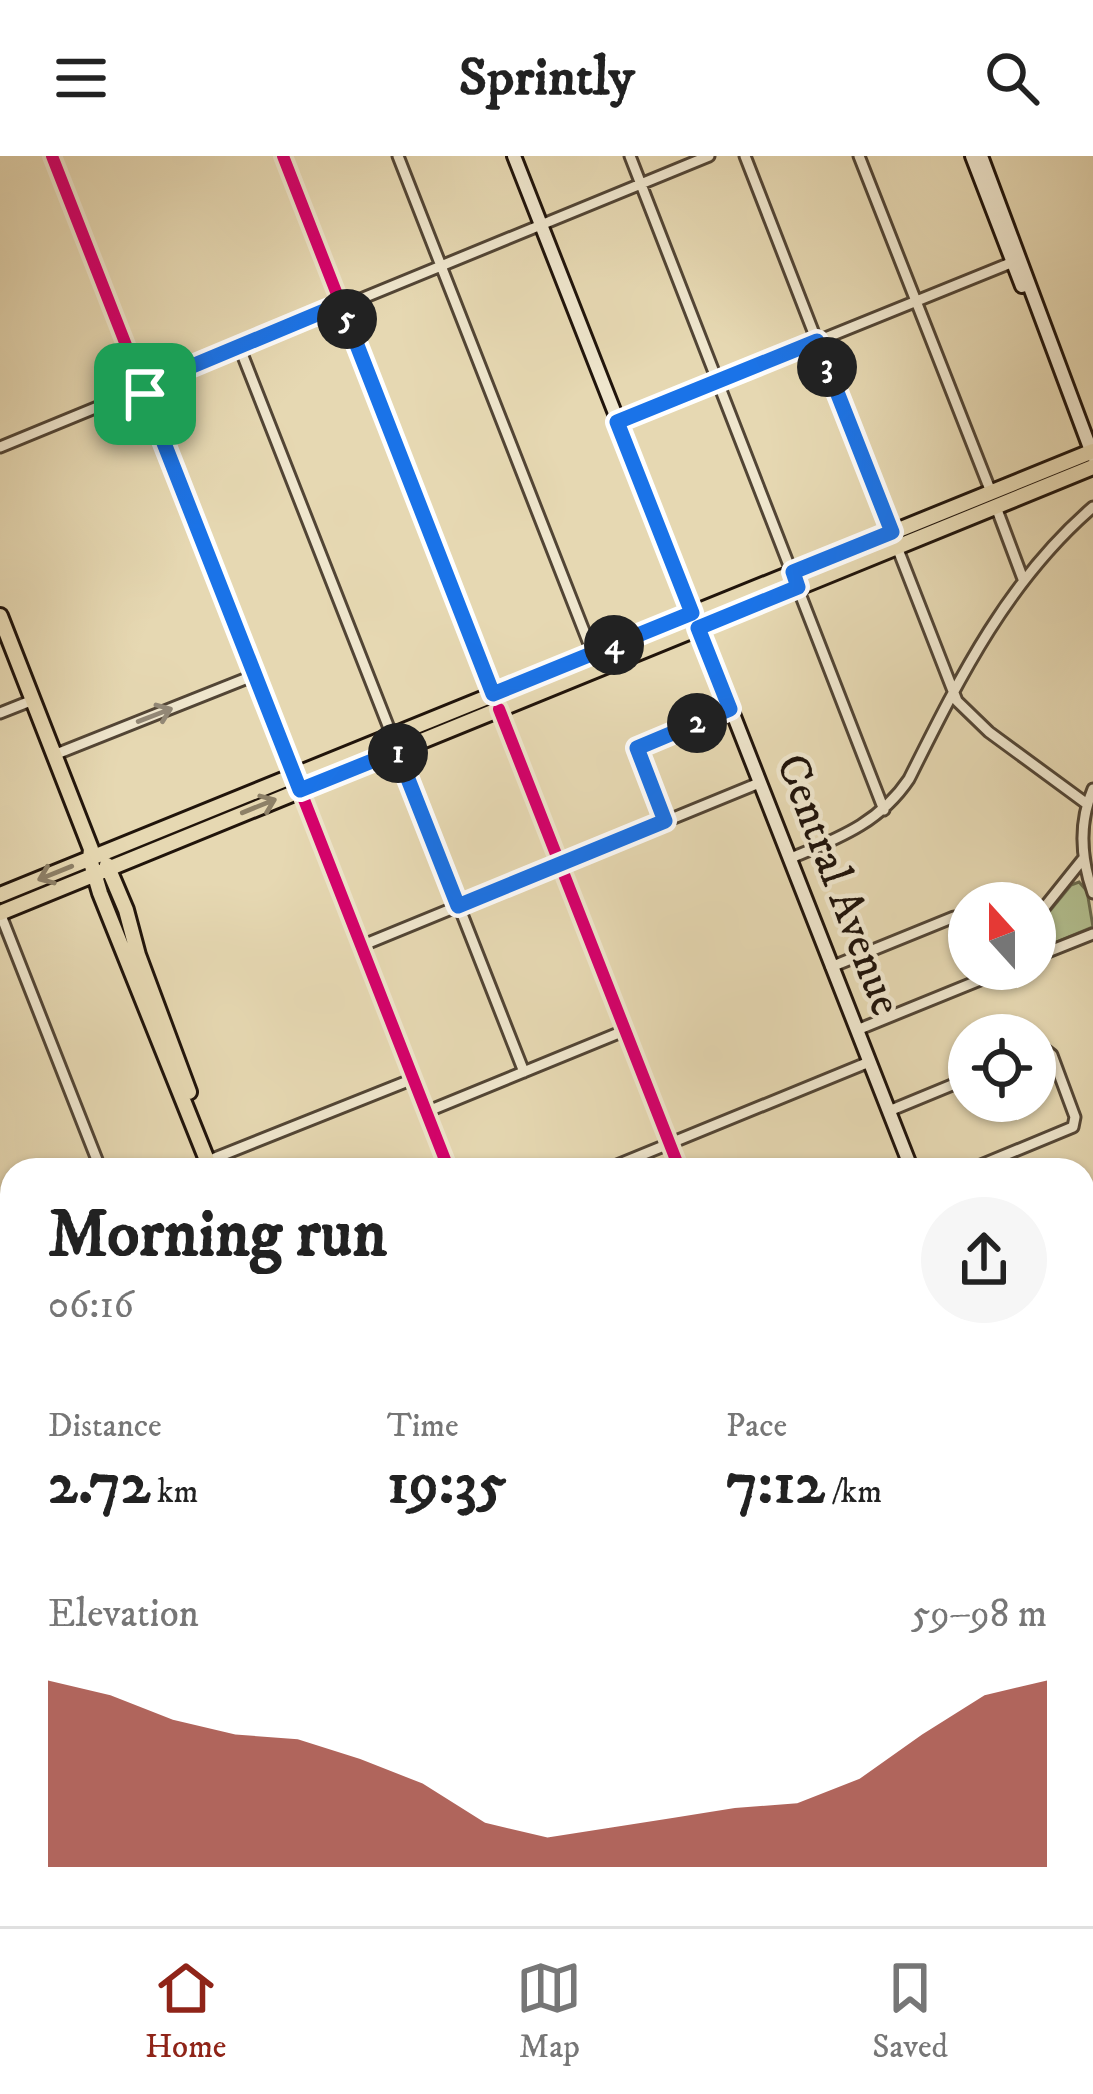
<!DOCTYPE html>
<meta charset="utf-8">
<style>
:root{--surface:#fff;--page:#f6f6f6;--text:#222;--muted:#767676;--line:#e0e0e0;--accent:#8f2418}
body{margin:0;font-family:"IM FELL DW Pica",serif;background:var(--page);color:var(--text);height:100vh;display:flex;flex-direction:column;font-size:45px;white-space:nowrap}
*{box-sizing:border-box;margin:0}
p{font-size:39px;color:var(--muted)}
.icon{flex:none;width:66px;height:66px;fill:none;stroke:currentColor;stroke-width:2;stroke-linecap:round;stroke-linejoin:round}
.map{position:relative;flex:1;overflow:hidden}
.details{position:absolute;left:0px;top:1002px;width:1095px;height:768px;display:flex;flex-direction:column;background:var(--surface);border-radius:36px 36px 0 0;box-shadow:0 3px 9px #0004}
.details>*{flex:none}
.needle{width:78px;rotate:339deg}
.buttons{position:absolute;left:948px;top:726px;display:grid;gap:24px}
.buttons a{display:grid;place-items:center;width:108px;height:108px;border-radius:50%;background:var(--surface);box-shadow:0 3px 9px #0004;font-size:60px}
.pin{position:absolute;display:grid;place-items:center;width:102px;height:102px;color:#fff;margin:-51px;border-radius:24px;box-shadow:0 6px 18px #0006}
.km{position:absolute;width:60px;height:60px;margin:-30px;border-radius:50%;background:#222;color:#fff;font-size:33px;line-height:60px;text-align:center}
.round{display:grid;place-items:center;flex:none;width:126px;height:126px;border-radius:63px;background:var(--page)}
.overview{display:flex;align-items:center;justify-content:space-between;height:204px;padding:0 48px}
h1{font-size:66px;font-weight:700;line-height:90px}
.figures{display:grid;grid-template-columns:repeat(3,1fr);gap:18px;height:204px;padding:12px 48px}
.figures div{display:grid;align-content:center}
.figures b{font-size:60px;font-weight:700}
.figures small{font-size:33px;font-weight:400}
.figures p{font-size:33px}
.chart{height:336px;padding:24px 48px}
.chart p{display:flex;justify-content:space-between}
.chart svg{width:100%;height:216px;margin-top:12px;fill:var(--accent);opacity:.7}
header{display:flex;justify-content:space-between;align-items:center;height:156px;padding:0 48px;background:var(--surface);font-size:54px;font-weight:700}
.menu{display:flex;justify-content:space-around;align-items:center;height:168px;border-top:3px solid var(--line);background:var(--surface);font-size:33px;color:var(--muted)}
.menu a{display:grid;justify-items:center;gap:6px}
.menu .current{color:var(--accent)}
.map>svg:first-child{display:block}
.green{fill:#b2bf8f;stroke:#696a4d;stroke-width:3}
.lines{fill:none;stroke-linecap:round;stroke-linejoin:round}
.minor-casing{stroke:#524535;stroke-width:15}
.tertiary-casing{stroke:#524535;stroke-width:16}
.secondary-casing{stroke:#20140b;stroke-width:18}
.primary-casing{stroke:#20140b;stroke-width:20}
.minor{stroke:#efe6cd;stroke-width:9}
.tertiary{stroke:#efe6cd;stroke-width:10}
.secondary{stroke:#efe6cd;stroke-width:12}
.primary{stroke:#e6d8b2;stroke-width:14}
.cycleway-casing{stroke:#efe6cd;stroke-width:20}
.cycleway{stroke:#d6006c;stroke-width:12}
.oneway{stroke:#928876}
.oneway2{stroke:#8d8067}
.route-casing{stroke:#fff;stroke-width:24}
.route{stroke:#1a73e8;stroke-width:15}
.labels{text-anchor:middle;dominant-baseline:central;stroke-width:9;stroke-linejoin:round;paint-order:stroke}
.street-label{font-size:45px;fill:#20140b;stroke:#efe6cd}
</style>
<header><svg class="icon" aria-label="menu" viewBox="0 0 24 24"><path d="M4 6h16M4 12h16M4 18h16"/></svg>Sprintly<svg class="icon" aria-label="search" viewBox="0 0 24 24"><circle cx="10" cy="10" r="6"/><path d="M15 15l6 6"/></svg></header>
<div class="map">
<svg width="1093" height="1770" viewBox="0 0 1093 1770">
<rect width="100%" height="100%" fill="#e6d8b2"/>
<filter id="stains"><feTurbulence type="fractalNoise" baseFrequency=".00167" numOctaves="4"/><feColorMatrix values="0 0 0 0 .2 0 0 0 0 .09 0 0 0 0 .02 0 0 0 .5 -.17"/></filter>
<radialGradient id="worn" r=".72"><stop offset=".6" stop-color="#630" stop-opacity="0"/><stop offset="1" stop-color="#630" stop-opacity=".3"/></radialGradient>
<path class="green" d="M1079,726l8,9 6,36 -58,24v-22l36,-44z"/>
<g class="lines">
<g class="minor-casing">
<path id="minor" d="M52,0l242,619
M283,0l210,538
M398,0l195,498
M630,0l254,654
M745,0l146,376
M859,0l132,336
M239,190l285,726
M618,266l395,-160
M0,291l709,-291
M996,351l27,72
M897,391l60,154 32,31 98,72
M0,557l33,-13
M54,599l201,-80
M1093,633c-15,35 -12,70 0,104
M665,665l-28,-74 93,-38
M789,703c47,-20 90,-35 120,-80 50,-100 98,-198 184,-272
M0,757l101,257
M1035,763l48,-60
M361,790l398,-163
M1035,801l58,-23
M831,811l123,-50 15,12
M857,874l150,-61
M889,955l80,-33
M426,956l200,-82
M215,1002l198,-79
M605,1014l264,-108
M969,1014l104,-43 2,-10 -23,-62 -9,-7 -8,3
M0,1222l12,-5
M0,1346l12,31
M0,1445l12,-5
M1083,1713l10,-5
M1083,1749l8,21
M162,1758l4,12
M420,1770l30,-12
M942,1770l29,-12"/>
</g>
<g class="tertiary-casing">
<path id="tertiary" d="M497,547l183,467
M297,628l152,386
M1083,1200l10,-12
M1083,1251l10,-5
M0,1705l12,-5
M742,1758l4,12
M969,1758l4,12"/>
</g>
<g class="secondary-casing">
<path id="secondary" d="M514,0l398,1014
M972,0l50,130
M981,0l112,300
M0,1049l12,31
M1083,1449l10,26
M0,1640l12,30
M47,1758l4,12
M278,1758l5,12"/>
</g>
<g class="primary-casing">
<path id="primary" d="M0,460l91,233 -1,10 10,34 111,277
M107,709l19,45 12,45 51,137
M0,739l1093,-444
M0,757l1093,-446
M511,1758l5,12"/>
</g>
<use href="#minor" class="minor"/>
<use href="#tertiary" class="tertiary"/>
<use href="#secondary" class="secondary"/>
<use href="#primary" class="primary"/>
<g class="cycleway-casing">
<path id="cycleway" d="M52,0l397,1014
M283,0l210,538
M499,553l181,461"/>
</g>
<use href="#cycleway" class="cycleway"/>
</g>
<defs><path id="oneway-shaft" d="M-6 0H5M1.5-3L5.5 0L1.5 3" fill="none" stroke-width="1.6" stroke-linecap="round" stroke-linejoin="round" transform="scale(3)"/></defs>
<use class="oneway" href="#oneway-shaft" transform="translate(155 559) rotate(-21)"/>
<g class="oneway2">
<use href="#oneway-shaft" transform="translate(259 650) rotate(-22)"/>
<use href="#oneway-shaft" transform="translate(55 717) rotate(158)"/>
</g>
<g class="lines">
<g class="route-casing">
<path id="route" d="M341,148l152,390 199,-81 -75,-191 200,-81 75,191 -99,40 5,15 -100,41 32,81 -93,39 28,73 -207,85 -61,-155 -97,39 -158,-403z"/>
</g>
<use href="#route" class="route"/>
</g>
<g class="labels">
<g class="street-label">
<text transform="translate(838 729) rotate(69)">Central Avenue</text>
</g>
</g>
<rect width="100%" height="100%" filter="url(#stains)"/>
<rect width="100%" height="100%" fill="url(#worn)"/>
</svg>
<div class="buttons">
<a><svg class="needle" viewBox="-14 -14 28 28"><path d="M0-13l5 13h-10z" fill="#e53935"/><path d="M0 13l5-13h-10z" fill="#767676"/></svg></a>
<a><svg class="icon" aria-label="locate" viewBox="0 0 24 24"><circle cx="12" cy="12" r="6"/><path d="M12 2v4M12 18v4M2 12h4M18 12h4"/></svg></a>
</div>
<div class="pin" style="left:145px;top:238px;background:#1e9e55"><svg class="icon" aria-label="arrive" viewBox="0 0 24 24"><path d="M6 21V4h12l-3 4 3 4H6"/></svg></div>
<b class="km" style="left:398px;top:597px">1</b>
<b class="km" style="left:697px;top:567px">2</b>
<b class="km" style="left:827px;top:211px">3</b>
<b class="km" style="left:614px;top:489px">4</b>
<b class="km" style="left:347px;top:163px">5</b>
<section class="details">
<div class="overview"><div><h1>Morning run</h1><p>06:16</p></div><a class="round"><svg class="icon" aria-label="share" viewBox="0 0 24 24"><path d="M12 15V3M7 8l5-5 5 5M5 13v7h14v-7"/></svg></a></div>
<div class="figures">
<div><p>Distance</p><b>2.72<small> km</small></b></div>
<div><p>Time</p><b>19:35</b></div>
<div><p>Pace</p><b>7:12<small> /km</small></b></div>
</div>
<div class="chart"><p><span>Elevation</span>59–98 m</p>
<svg viewBox="0 0 160 44" preserveAspectRatio="none"><path d="M0 44V6L10 9L20 14L30 17L40 18L50 22L60 27L70 35L80 38L90 36L100 34L110 32L120 31L130 26L140 17L150 9L160 6V44z"/></svg>
</div>
</section>
</div>
<nav class="menu">
<a class="current"><svg class="icon" aria-label="home" viewBox="0 0 24 24"><path d="M3 11l9-7 9 7M6 9v11h12V9"/></svg>Home</a>
<a><svg class="icon" aria-label="map" viewBox="0 0 24 24"><path d="M3 6l6-2 6 2 6-2v14l-6 2-6-2-6 2zM9 4v14M15 6v14"/></svg>Map</a>
<a><svg class="icon" aria-label="saved" viewBox="0 0 24 24"><path d="M7 4h10v16l-5-4-5 4z"/></svg>Saved</a>
</nav>
